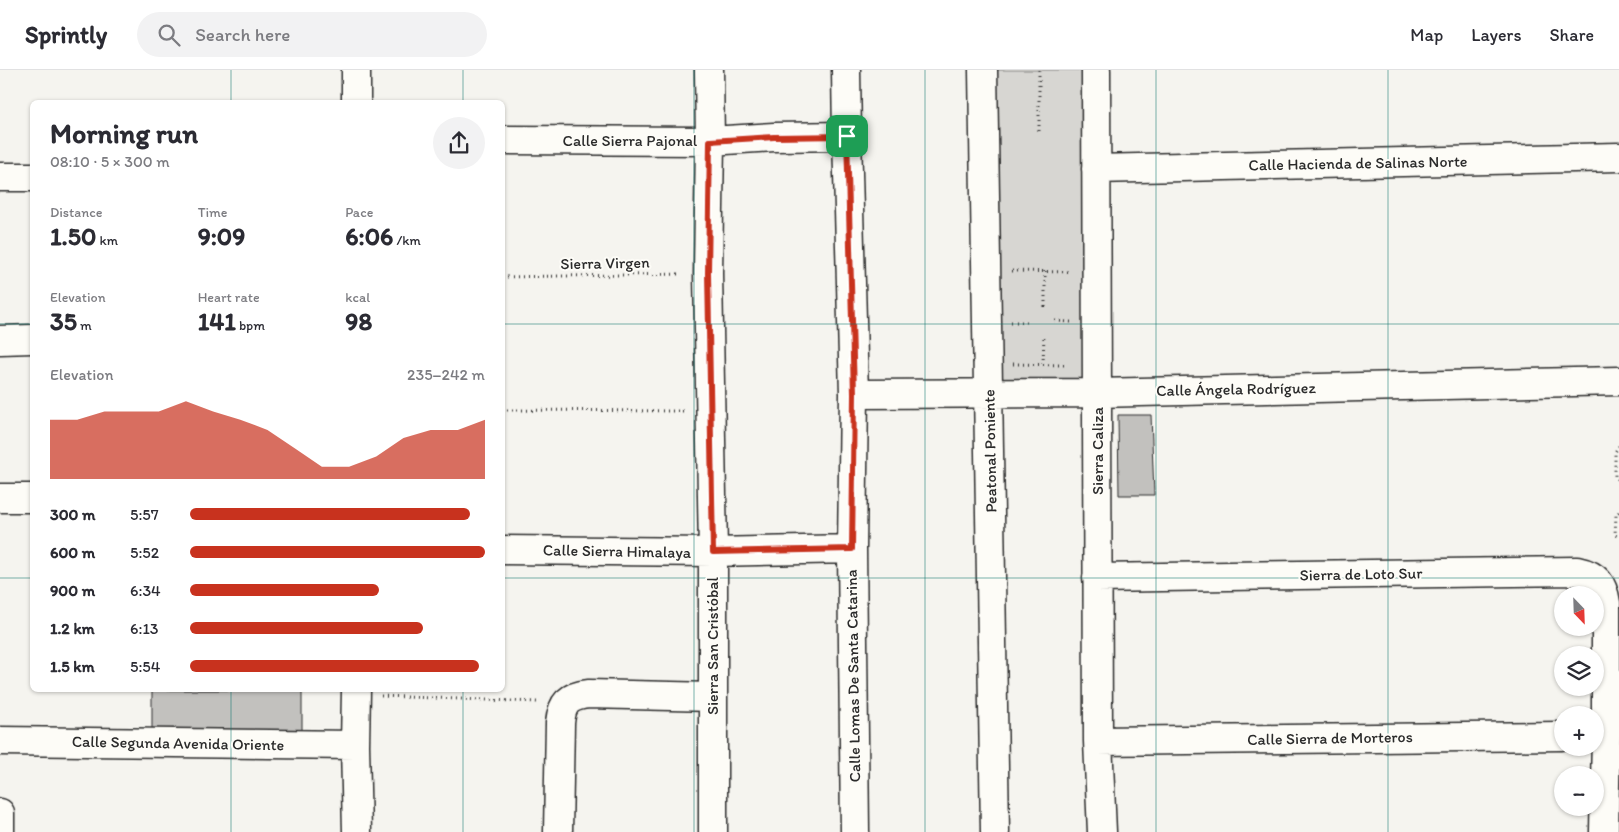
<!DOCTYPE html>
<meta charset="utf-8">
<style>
:root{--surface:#fff;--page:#f2f2f3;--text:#2b2b33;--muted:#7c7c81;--line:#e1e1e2;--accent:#c8321e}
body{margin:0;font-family:Itim,sans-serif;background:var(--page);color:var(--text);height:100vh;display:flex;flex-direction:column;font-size:19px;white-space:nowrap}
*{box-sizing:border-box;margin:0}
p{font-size:16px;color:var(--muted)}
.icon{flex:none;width:28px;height:28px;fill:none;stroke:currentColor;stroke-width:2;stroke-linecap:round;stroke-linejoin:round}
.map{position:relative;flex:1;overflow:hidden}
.side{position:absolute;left:30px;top:30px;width:475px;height:592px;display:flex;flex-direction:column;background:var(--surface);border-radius:8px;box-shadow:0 1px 4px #0004}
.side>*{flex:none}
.needle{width:32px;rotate:157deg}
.tools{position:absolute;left:1554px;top:516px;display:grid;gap:10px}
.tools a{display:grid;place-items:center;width:50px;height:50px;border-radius:50%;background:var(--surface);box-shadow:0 1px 4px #0004;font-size:25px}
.pin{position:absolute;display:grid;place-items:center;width:42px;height:42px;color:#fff;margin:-21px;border-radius:10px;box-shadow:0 2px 8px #0006}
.round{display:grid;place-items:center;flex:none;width:52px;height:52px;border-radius:26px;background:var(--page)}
.head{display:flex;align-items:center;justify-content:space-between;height:85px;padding:0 20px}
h1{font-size:28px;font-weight:800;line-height:38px}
.stats{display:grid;grid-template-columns:repeat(3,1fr);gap:8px;height:85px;padding:5px 20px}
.stats div{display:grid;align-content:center}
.stats b{font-size:25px;font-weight:800}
.stats small{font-size:14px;font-weight:400}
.stats p{font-size:14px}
.chart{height:140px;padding:10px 20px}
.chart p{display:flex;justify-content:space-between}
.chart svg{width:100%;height:90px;margin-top:5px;fill:var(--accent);opacity:.7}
ul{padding:0 20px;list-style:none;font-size:16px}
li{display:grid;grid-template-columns:80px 60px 1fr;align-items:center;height:38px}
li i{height:12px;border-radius:6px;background:var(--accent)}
header{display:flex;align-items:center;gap:30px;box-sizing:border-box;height:70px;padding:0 25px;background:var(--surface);border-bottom:1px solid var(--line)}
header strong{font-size:24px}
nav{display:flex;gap:28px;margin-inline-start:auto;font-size:18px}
.search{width:350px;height:45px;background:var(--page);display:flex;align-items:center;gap:12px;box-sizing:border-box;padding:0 18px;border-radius:28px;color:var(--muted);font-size:19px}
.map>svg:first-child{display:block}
.green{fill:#d7d6d2;stroke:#81807e}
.building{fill:#c2c1be;stroke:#2b2b2b}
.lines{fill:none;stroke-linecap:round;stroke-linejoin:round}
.street-casing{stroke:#2b2b2b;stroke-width:31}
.path{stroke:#2b2b2b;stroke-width:3;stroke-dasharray:1 4;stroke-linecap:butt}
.street{stroke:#fdfcf7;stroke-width:28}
.route-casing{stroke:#fff;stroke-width:10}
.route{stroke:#c8321e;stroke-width:6}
.grid{fill:none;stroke:#0f766e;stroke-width:1;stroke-opacity:0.55}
.labels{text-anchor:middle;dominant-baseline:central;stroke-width:4;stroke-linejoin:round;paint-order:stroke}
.street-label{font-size:16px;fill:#2b2b2b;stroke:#fdfcf7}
</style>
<header>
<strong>Sprintly</strong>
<div class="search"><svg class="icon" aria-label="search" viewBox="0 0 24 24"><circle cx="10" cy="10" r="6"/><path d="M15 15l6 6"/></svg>Search here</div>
<nav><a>Map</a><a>Layers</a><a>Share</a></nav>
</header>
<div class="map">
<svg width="1619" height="762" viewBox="0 0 1619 762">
<rect width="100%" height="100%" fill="#f5f4ef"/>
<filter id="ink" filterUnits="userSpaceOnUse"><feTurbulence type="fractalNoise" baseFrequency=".02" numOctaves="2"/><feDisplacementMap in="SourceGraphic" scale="10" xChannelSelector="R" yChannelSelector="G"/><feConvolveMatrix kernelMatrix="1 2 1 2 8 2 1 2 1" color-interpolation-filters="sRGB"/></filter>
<g filter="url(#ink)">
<path class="green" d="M985,0h115l2,329h-115z"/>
<path class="building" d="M1118,345h33l3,80h-35z
M152,620h150v44l-150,1z"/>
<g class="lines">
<g class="street-casing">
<path id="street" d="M709,0l1,71 -2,132 5,279v280
M846,0l1,66 7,258 -2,155 3,283
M983,0l12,762
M1096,0l2,671 4,91
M356,32v-32
M502,70l208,1 64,-4 73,-1
M1096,99l523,-12
M0,107h32
M0,270l32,-1
M854,324l243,-1 522,-12
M0,428h32
M502,480l211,2 139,-3
M1097,508l480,-7c20,4 26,13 29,32v133l-2,96
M356,620l-1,55 2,87
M0,671l355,4
M1098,671l464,-5
M0,743v19
M558,762l2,-109c2,-20 8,-27 29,-29l123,3"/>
</g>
<path class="path" d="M1039,0v61
M1012,201l59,1
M1045,201v37
M502,207l180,-3
M1055,251l16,1
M1011,252h17
M1013,294l51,1
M1043,294l1,-30
M502,340l183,1
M1619,376l-4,6v25l4,3
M1619,442l-3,3 -1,20 4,2
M381,626l157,6"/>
<use href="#street" class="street"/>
</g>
</g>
<g class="lines" filter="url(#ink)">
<g class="route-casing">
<path id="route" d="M847,66l7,258 -2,155 -139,3 -5,-279 2,-132 64,-4z"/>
</g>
<use href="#route" class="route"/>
</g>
<path class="grid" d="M231,0v32M463,0v32M694,0v762M925,0v762M1156,0v762M1388,0v762M0,254h32M502,254h1117M0,508h32M502,508h1117M231,620v142M463,620v142"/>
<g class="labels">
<g class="street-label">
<text x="630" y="70">Calle Sierra Pajonal</text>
<text transform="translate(1358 93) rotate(-1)">Calle Hacienda de Salinas Norte</text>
<text transform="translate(605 193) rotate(-1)">Sierra Virgen</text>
<text transform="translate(1236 319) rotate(-1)">Calle Ángela Rodríguez</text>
<text transform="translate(990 381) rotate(-91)">Peatonal Poniente</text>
<text transform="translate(1097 381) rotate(-90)">Sierra Caliza</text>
<text transform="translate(617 481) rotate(1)">Calle Sierra Himalaya</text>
<text transform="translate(1361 504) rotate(-1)">Sierra de Loto Sur</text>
<text transform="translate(712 576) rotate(-90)">Sierra San Cristóbal</text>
<text transform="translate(853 606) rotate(-91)">Calle Lomas De Santa Catarina</text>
<text transform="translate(1330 668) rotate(-1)">Calle Sierra de Morteros</text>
<text transform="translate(178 673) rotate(1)">Calle Segunda Avenida Oriente</text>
</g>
</g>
</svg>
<div class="tools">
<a><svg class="needle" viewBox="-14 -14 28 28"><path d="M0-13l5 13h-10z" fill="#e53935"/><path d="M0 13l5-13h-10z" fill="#7c7c81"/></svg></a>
<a><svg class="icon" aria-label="layers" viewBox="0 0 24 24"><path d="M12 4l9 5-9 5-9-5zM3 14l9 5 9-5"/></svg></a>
<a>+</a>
<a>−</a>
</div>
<div class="pin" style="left:847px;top:66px;background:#1e9e55"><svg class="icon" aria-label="arrive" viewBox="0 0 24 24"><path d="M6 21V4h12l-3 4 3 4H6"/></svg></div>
<section class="side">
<div class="head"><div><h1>Morning run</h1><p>08:10 · 5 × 300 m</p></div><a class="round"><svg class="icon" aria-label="share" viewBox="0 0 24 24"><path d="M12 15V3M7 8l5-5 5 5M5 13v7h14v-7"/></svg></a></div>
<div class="stats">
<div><p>Distance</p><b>1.50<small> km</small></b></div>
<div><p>Time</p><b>9:09</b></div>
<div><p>Pace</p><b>6:06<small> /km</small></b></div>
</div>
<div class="stats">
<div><p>Elevation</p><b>35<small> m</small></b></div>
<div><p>Heart rate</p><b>141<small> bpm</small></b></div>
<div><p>kcal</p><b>98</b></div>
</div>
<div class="chart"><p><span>Elevation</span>235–242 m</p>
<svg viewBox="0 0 160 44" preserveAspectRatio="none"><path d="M0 44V15L10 15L20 11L30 11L40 11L50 6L60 11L70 15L80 20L90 29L100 38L110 38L120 33L130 24L140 20L150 20L160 15V44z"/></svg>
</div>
<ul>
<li><b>300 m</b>5:57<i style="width:95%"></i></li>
<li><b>600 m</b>5:52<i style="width:100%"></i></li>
<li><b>900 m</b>6:34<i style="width:64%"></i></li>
<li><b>1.2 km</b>6:13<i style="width:79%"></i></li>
<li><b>1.5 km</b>5:54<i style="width:98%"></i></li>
</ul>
</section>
</div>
